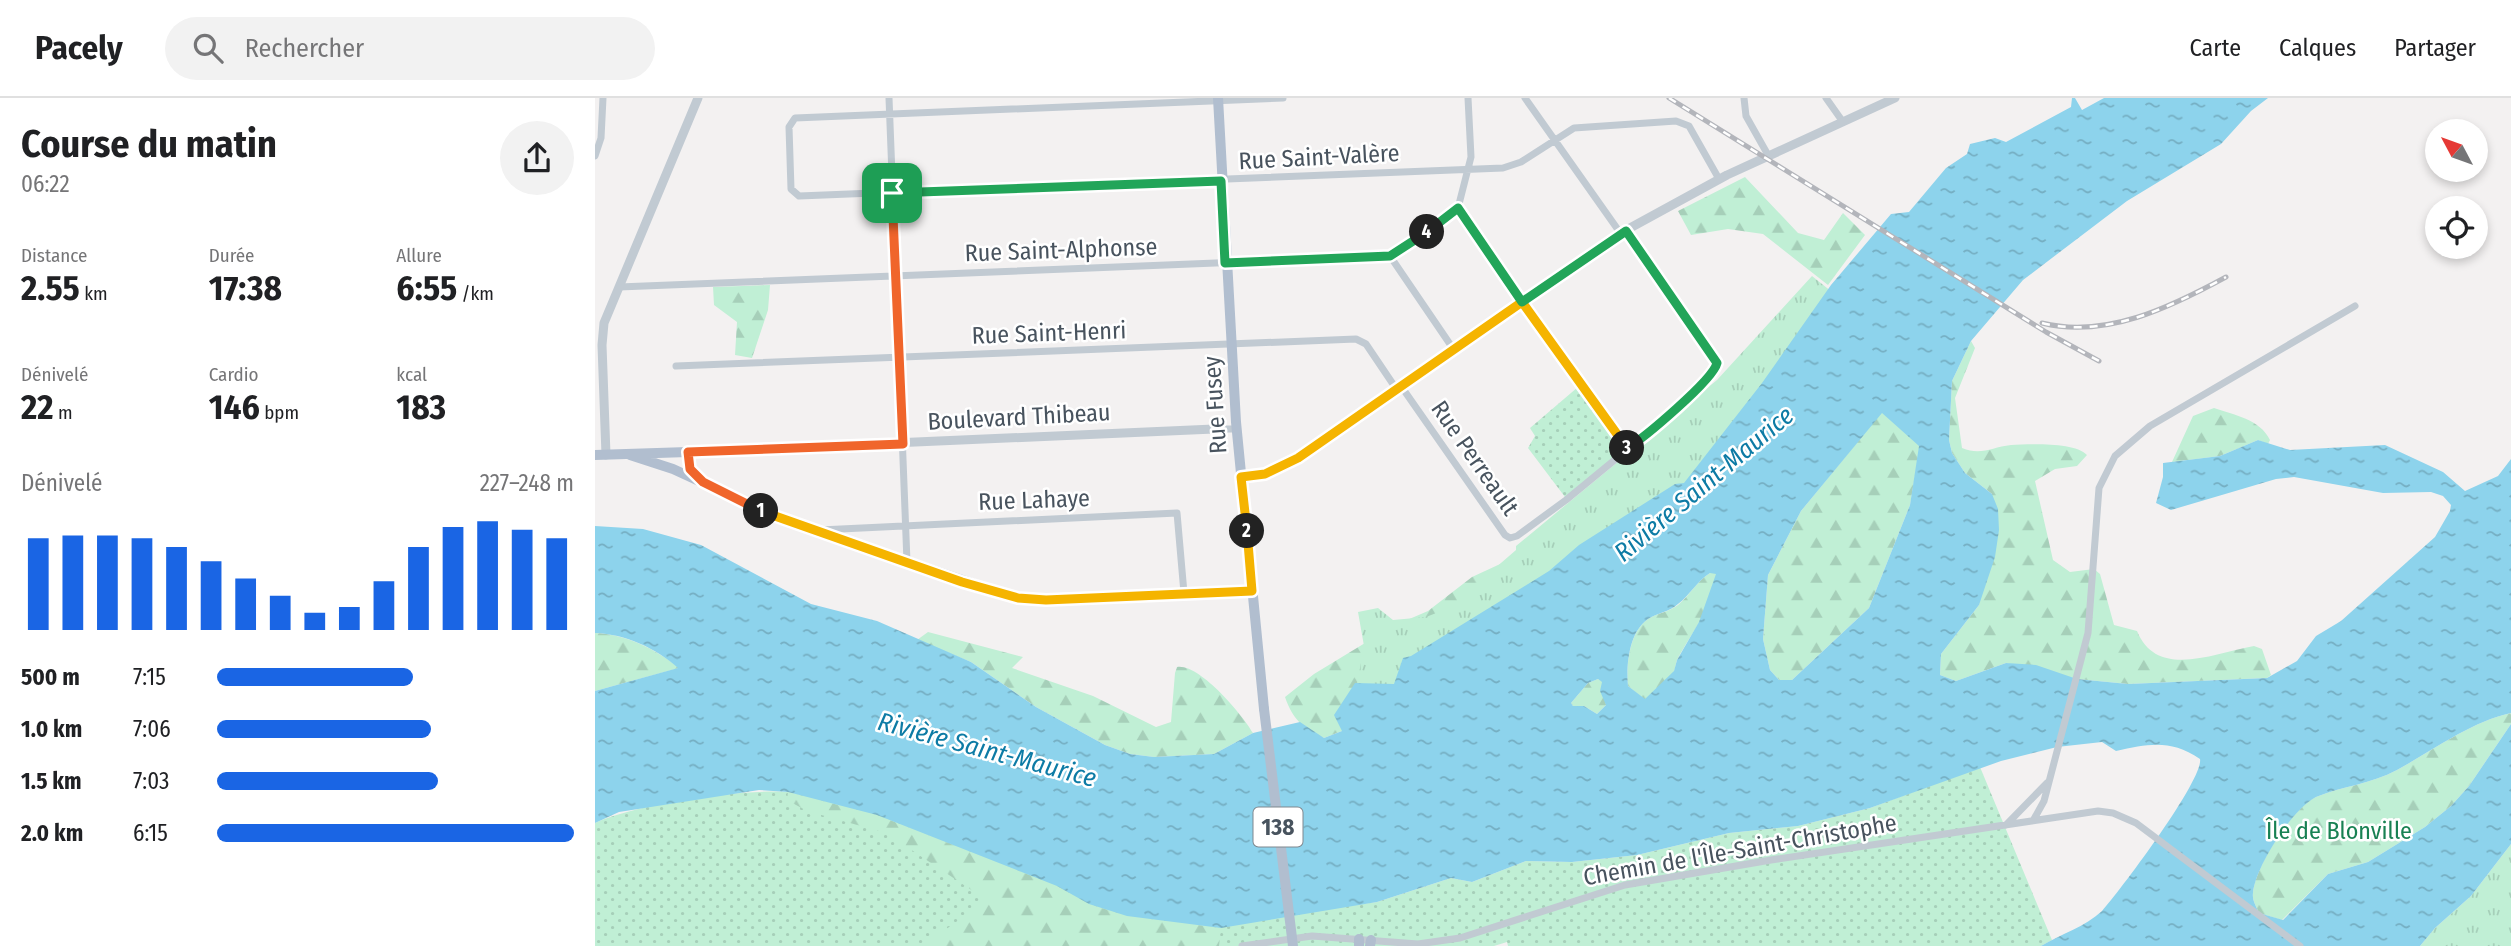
<!DOCTYPE html>
<html lang="fr">
<meta charset="utf-8">
<style>
:root{--surface:#fff;--page:#f2f2f2;--text:#202124;--muted:#757577;--line:#e0e0e0;--accent:#1a65e4}
body{margin:0;font-family:"Fira Sans Condensed",sans-serif;background:var(--page);color:var(--text);height:100vh;display:flex;flex-direction:column;font-size:26px;white-space:nowrap}
*{box-sizing:border-box;margin:0}
p{font-size:23px;color:var(--muted)}
.icon{flex:none;width:38px;height:38px;fill:none;stroke:currentColor;stroke-width:2;stroke-linecap:round;stroke-linejoin:round}
.map{position:relative;flex:1;overflow:hidden}
.details{display:flex;flex-direction:column;background:var(--surface);width:595px}
.details>*{flex:none}
.needle{width:46px;rotate:311deg}
.buttons{position:absolute;left:1830px;top:21px;display:grid;gap:14px}
.buttons a{display:grid;place-items:center;width:63px;height:63px;border-radius:50%;background:var(--surface);box-shadow:0 4px 10px #0003;font-size:35px}
.pin{position:absolute;display:grid;place-items:center;width:60px;height:60px;color:#fff;margin:-30px;border-radius:14px;box-shadow:0 4px 10px #0006}
.km{position:absolute;width:35px;height:35px;margin:-18px;border-radius:50%;background:#222;color:#fff;font-size:19px;line-height:35px;text-align:center}
.round{display:grid;place-items:center;flex:none;width:74px;height:74px;border-radius:37px;background:var(--page)}
.head{display:flex;align-items:center;justify-content:space-between;height:119px;padding:0 21px}
h1{font-size:38px;font-weight:700;line-height:52px}
.figures{display:grid;grid-template-columns:repeat(3,1fr);gap:10px;height:119px;padding:7px 21px}
.figures div{display:grid;align-content:center}
.figures b{font-size:35px;font-weight:700}
.figures small{font-size:19px;font-weight:400}
.figures p{font-size:19px}
.chart{height:196px;padding:14px 21px}
.chart p{display:flex;justify-content:space-between}
.chart svg{width:100%;height:126px;margin-top:7px;stroke:var(--accent);stroke-width:6}
ul{padding:0 21px;list-style:none;font-size:23px}
li{display:grid;grid-template-columns:112px 84px 1fr;align-items:center;height:52px}
li i{height:18px;border-radius:9px;background:var(--accent)}
header{display:flex;align-items:center;gap:42px;box-sizing:border-box;height:98px;padding:0 35px;background:var(--surface);border-bottom:2px solid var(--line)}
header strong{font-size:33px}
nav{display:flex;gap:38px;margin-inline-start:auto;font-size:24px}
.search{width:490px;height:63px;background:var(--page);display:flex;align-items:center;gap:18px;box-sizing:border-box;padding:0 24px;border-radius:38px;color:var(--muted);font-size:26px}
main{display:flex;flex:1;min-height:0}
.map>svg:first-child{display:block}
.grass{fill:url(#grass-dots)}
.forest{fill:url(#forest-firs)}
.park{fill:url(#park-tufts)}
.water{fill:url(#water-ripples);fill-rule:evenodd}
.lines{fill:none;stroke-linecap:round;stroke-linejoin:round}
.minor{stroke:#c1cad2;stroke-width:7}
.tertiary{stroke:#c1cad2;stroke-width:9}
.primary{stroke:#b1becf;stroke-width:10}
.rail-casing{stroke:#b3b5bb;stroke-width:5}
.rail{stroke:#fff;stroke-width:2.5;stroke-dasharray:8;stroke-linecap:butt}
.primary-bridge{stroke:#b1becf;stroke-width:10}
.split-1-casing{stroke:#fff;stroke-width:14}
.split-2-casing{stroke:#fff;stroke-width:14}
.split-3-casing{stroke:#fff;stroke-width:14}
.split-4-casing{stroke:#fff;stroke-width:14}
.split-5-casing{stroke:#fff;stroke-width:14}
.split-1{stroke:#f0652b;stroke-width:9}
.split-2{stroke:#f5b400;stroke-width:9}
.split-3{stroke:#f5b400;stroke-width:9}
.split-4{stroke:#22a559;stroke-width:9}
.split-5{stroke:#22a559;stroke-width:9}
.labels{text-anchor:middle;dominant-baseline:central;stroke-width:5;stroke-linejoin:round;paint-order:stroke}
.shield{fill:#fff;stroke:#7f878e;stroke-width:2}
.shield-label{font-size:23px;font-weight:bold;fill:#48535e}
.street-label{font-size:24px;fill:#48535e;stroke:#fff}
.park-label{font-size:24px;fill:#188153;stroke:#fff}
.water-label{font-size:26px;font-style:italic;fill:#0d7ba5;stroke:#fff}
</style>
<header>
<strong>Pacely</strong>
<div class="search"><svg class="icon" aria-label="search" viewBox="0 0 24 24"><circle cx="10" cy="10" r="6"/><path d="M15 15l6 6"/></svg>Rechercher</div>
<nav><a>Carte</a><a>Calques</a><a>Partager</a></nav>
</header>
<main>
<section class="details">
<div class="head"><div><h1>Course du matin</h1><p>06:22</p></div><a class="round"><svg class="icon" aria-label="share" viewBox="0 0 24 24"><path d="M12 15V3M7 8l5-5 5 5M5 13v7h14v-7"/></svg></a></div>
<div class="figures">
<div><p>Distance</p><b>2.55<small> km</small></b></div>
<div><p>Durée</p><b>17:38</b></div>
<div><p>Allure</p><b>6:55<small> /km</small></b></div>
</div>
<div class="figures">
<div><p>Dénivelé</p><b>22<small> m</small></b></div>
<div><p>Cardio</p><b>146<small> bpm</small></b></div>
<div><p>kcal</p><b>183</b></div>
</div>
<div class="chart"><p><span>Dénivelé</span>227–248 m</p>
<svg viewBox="0 0 160 44" preserveAspectRatio="none"><path d="M5 44V12M15 44V11M25 44V11M35 44V12M45 44V15M55 44V20M65 44V26M75 44V32M85 44V38M95 44V36M105 44V27M115 44V15M125 44V8M135 44V6M145 44V9M155 44V12"/></svg>
</div>
<ul>
<li><b>500 m</b>7:15<i style="width:55%"></i></li>
<li><b>1.0 km</b>7:06<i style="width:60%"></i></li>
<li><b>1.5 km</b>7:03<i style="width:62%"></i></li>
<li><b>2.0 km</b>6:15<i style="width:100%"></i></li>
</ul>
</section>
<div class="map">
<svg width="1916" height="848" viewBox="0 0 1916 848">
<defs>
<pattern id="grass-dots" width="8" height="8" patternUnits="userSpaceOnUse" patternTransform="scale(1.75)"><rect width="8" height="8" fill="#c0efd5"/><path d="M2 2h.1M6 6h.1" fill="none" stroke="#a6cfb9" stroke-width="1.8" stroke-linecap="round"/></pattern>
<pattern id="forest-firs" width="22" height="20" patternUnits="userSpaceOnUse" patternTransform="scale(1.75)"><rect width="22" height="20" fill="#c0efd5"/><path d="M5 1l3.5 6h-7zM16 11l3.5 6h-7z" fill="#a6cfb9"/></pattern>
<pattern id="park-tufts" width="24" height="20" patternUnits="userSpaceOnUse" patternTransform="scale(1.75)"><rect width="24" height="20" fill="#c0efd5"/><path d="M3 7l-1-3M5 7V3M7 7l1-3M15 17l-1-3M17 17v-4M19 17l1-3" fill="none" stroke="#a6cfb9"/></pattern>
<pattern id="water-ripples" width="26" height="14" patternUnits="userSpaceOnUse" patternTransform="scale(1.75)"><rect width="26" height="14" fill="#8dd3ec"/><path d="M2 4q2-2 4 0t4 0M15 11q2-2 4 0t4 0" fill="none" stroke="#75aec2"/></pattern>
</defs>
<rect width="100%" height="100%" fill="#f3f1f1"/>
<path class="grass" d="M983,289l48,64 -61,46 -37,-49 7,-12 -5,-8z
M1385,669l72,173 -11,6h-533l-1,-4 -13,4h-899v-123c44,-20 145,-34 193,-31l553,115 36,-5 74,-24 21,4 54,-21 46,1 65,-7 92,-22 69,-7 72,-18z"/>
<path class="forest" d="M1150,79l53,56 26,7 19,-27 22,22 -37,50 -65,-51 -35,-5 -37,6 -13,-24z
M175,187l-2,25 -16,48 -17,-3 2,-33 -23,-17 -1,-18z
M1376,243l4,7 -20,50 7,50c19,8 30,-1 49,-3 19,-1 64,-3 76,10l-10,11 -22,3 -20,12 18,79 17,12 24,-3 6,5 14,51 23,6c20,49 77,22 117,15l8,3 9,26 -4,3 -139,6 -51,-5 -71,-16 -50,18 -16,-6 1,-21 38,-49 13,-111 -27,-21 -13,-20 -3,-13 3,-59z
M1619,310c20,7 46,11 56,32l-2,4 -10,-4 -38,16 -48,6 21,-46z
M1287,314l38,34 -10,59 -41,103 -77,72h-13l-9,-10 -7,-31 5,-64 33,-64z
M929,455l-182,178 -18,7c-21,-10 -31,-18 -39,-41l29,-23 79,-48 35,-15 44,-34z
M1115,475h7c1,26 -27,63 -39,85 -3,5 -2,11 -5,15 -5,8 -20,22 -28,27l-17,-14c-2,-20 1,-54 20,-67 9,-6 21,-7 30,-14 12,-10 19,-24 32,-32z
M333,534l95,25 -11,11 81,28 63,31 15,-5 4,-49 2,-6c22,-4 65,47 76,66l-39,21 -60,3 -24,-3 -25,-9 -69,-38 -65,-45 -54,-22z
M0,535c30,1 61,16 84,35l-84,23z
M1003,581l5,3 3,23 -9,9 -13,-8h-11l-2,-3 17,-20z
M1916,615v11l-42,62 -18,20 -26,21 -57,35 -40,12 -46,46 -23,-7c-3,-7 -7,-13 -6,-20 2,-26 39,-85 63,-96 27,-11 55,-13 81,-27 37,-20 73,-48 114,-57z
M193,694l89,23 180,71 32,18 38,12 94,12 -2,18h-300l35,-22 27,-24 -2,-5 -93,-62 -79,-22 -20,-11z"/>
<path class="park" d="M1217,178l20,16 -145,194 -295,208 -36,-4 8,-44 -6,-34 20,-4 15,12 33,-3 23,-9 67,-58v-4l201,-166z
M1916,746v102h-91l15,-18 36,-32z"/>
<path class="water" d="M1477,0h3l7,12 22,-12h164l-17,13 -30,33 -94,57 -104,79 -52,61 -19,40 -3,59 3,13 13,20 27,21 6,15 1,21 -4,27 -16,48 -38,49 -1,21 16,6 50,-18 30,2 41,14 51,5 139,-6 30,-17 19,-25 25,-15 94,-84 15,-26 1,-6 -8,-9 -12,-4 -48,1 -89,-16 -18,2 -105,31 -15,-7 7,-26v-14l57,-7 38,-16 32,10 95,-5 58,27 22,19 33,-15 13,-17v254c-41,9 -77,37 -114,57 -26,14 -54,16 -81,27 -23,11 -61,70 -63,96 -1,7 3,13 6,20l24,7 45,-46 40,-12 57,-35 26,-21 18,-20 42,-62v120l-40,52 -36,32 -15,18h-379c20,-12 44,-19 61,-35 18,-20 102,-132 98,-152 -30,-20 -51,-15 -84,-8l-14,-9 -45,5 -56,14 -131,47 -72,18 -69,7 -92,22 -65,7 -46,-1 -54,21 -21,-4 -74,24 -156,26 -94,-12 -38,-12 -32,-18 -180,-71 -89,-23 -29,-2 -140,22 -24,11v-132l83,-23c-22,-20 -53,-34 -83,-35v-107l48,3 58,16 110,59 66,17 94,41 65,45 69,38 25,9 24,3 60,-3 39,-21 47,-11 24,16 18,-7 -8,-16 21,-32 39,1 9,-26 8,-2 138,-85 30,-26 96,-61 9,-1 78,-100 69,-98 60,-71 18,-2 37,-44 21,-14 3,-10 25,-6 11,4 65,-35zM1287,315l37,33 -9,59 -41,103 -77,72h-13l-9,-10 -7,-31 5,-64 33,-64zM1115,475l6,1 -17,48 -22,38 -3,11 -29,28 -17,-13c-2,-21 1,-54 20,-67 9,-6 21,-7 30,-15 12,-9 19,-23 32,-31zM1003,581l4,3 -2,9 6,14 -9,9 -13,-8h-11l-2,-3 17,-20z"/>
<g class="lines">
<path class="minor" d="M294,0l18,464
M688,0l-488,20 -6,9 2,62 8,7 704,-28 18,-6 53,-34 102,-7 13,5 30,53
M873,0l3,59 -13,51 59,88 39,50 71,103
M930,0l96,136
M1149,0l2,18 22,39
M1231,0l17,24
M0,58l6,-18 2,-40
M795,158l68,-48
M24,189l771,-31 64,94
M81,268l680,-27 10,5 31,46
M806,288l104,149 5,3 7,-2 49,-36 107,-88 43,-45 -4,-14 -86,-122
M619,331h22
M225,432l357,-17 7,80
M1439,721l10,-18 44,-168 11,-145 16,-32 35,-30 205,-120
M1411,727l41,-42
M647,848l70,-10 106,8 42,-6 165,-53 146,-25 327,-49 15,2 23,10 164,123"/>
<path class="tertiary" d="M93,354l526,-23
M11,357l-4,-110 2,-22 94,-225
M647,379l23,-3 33,-16 332,-230 97,-53 168,-77"/>
<path class="primary" d="M623,0l18,324 28,287
M0,357l93,-3 1,15 9,11
M35,357l43,14 111,51 226,76 36,4 206,-9
M764,848v-7
M775,848l1,-6"/>
<g class="rail-casing">
<path id="rail" d="M1074,0l377,234 53,29
M1447,225c64,16 129,-16 184,-46"/>
</g>
<use href="#rail" class="rail"/>
<path class="primary-bridge" d="M669,611l29,237"/>
</g>
<g class="lines">
<g class="split-1-casing">
<path id="split-1" d="M166,413l-58,-29 -13,-13 -2,-17 215,-8 -11,-251"/>
</g>
<g class="split-2-casing">
<path id="split-2" d="M166,413l201,71 56,16 28,2 206,-9 -5,-60"/>
</g>
<g class="split-3-casing">
<path id="split-3" d="M652,433l-6,-54 24,-3 33,-16 224,-156 105,146"/>
</g>
<g class="split-4-casing">
<path id="split-4" d="M832,134l31,-24 64,94 104,-71 91,132c-4,17 -74,76 -90,85"/>
</g>
<g class="split-5-casing">
<path id="split-5" d="M297,95l329,-12 4,82 165,-7 37,-24"/>
</g>
<use href="#split-1" class="split-1"/>
<use href="#split-2" class="split-2"/>
<use href="#split-3" class="split-3"/>
<use href="#split-4" class="split-4"/>
<use href="#split-5" class="split-5"/>
</g>
<g class="labels">
<rect class="shield" x="658.5" y="709.5" width="49" height="39" rx="5"/>
<g class="shield-label">
<text x="683" y="729">138</text>
</g>
<g class="street-label">
<text transform="translate(724 59) rotate(-3)">Rue Saint-Valère</text>
<text transform="translate(466 152) rotate(-2)">Rue Saint-Alphonse</text>
<text transform="translate(454 235) rotate(-2)">Rue Saint-Henri</text>
<text transform="translate(620 307) rotate(-94)">Rue Fusey</text>
<text transform="translate(424 319) rotate(-3)">Boulevard Thibeau</text>
<text transform="translate(880 360) rotate(55)">Rue Perreault</text>
<text transform="translate(439 402) rotate(-2)">Rue Lahaye</text>
<text transform="translate(1145 752) rotate(-10)">Chemin de l'Île-Saint-Christophe</text>
</g>
<g class="park-label">
<text x="1744" y="733">Île de Blonville</text>
</g>
<g class="water-label">
<text transform="translate(1109 386) rotate(-40)">Rivière Saint-Maurice</text>
<text transform="translate(392 652) rotate(15)">Rivière Saint-Maurice</text>
</g>
</g>
</svg>
<div class="buttons">
<a><svg class="needle" viewBox="-14 -14 28 28"><path d="M0-13l5 13h-10z" fill="#e53935"/><path d="M0 13l5-13h-10z" fill="#757577"/></svg></a>
<a><svg class="icon" aria-label="locate" viewBox="0 0 24 24"><circle cx="12" cy="12" r="6"/><path d="M12 2v4M12 18v4M2 12h4M18 12h4"/></svg></a>
</div>
<div class="pin" style="left:297px;top:95px;background:#1e9e55"><svg class="icon" aria-label="arrive" viewBox="0 0 24 24"><path d="M6 21V4h12l-3 4 3 4H6"/></svg></div>
<b class="km" style="left:166px;top:413px">1</b>
<b class="km" style="left:652px;top:433px">2</b>
<b class="km" style="left:1032px;top:350px">3</b>
<b class="km" style="left:832px;top:134px">4</b>
</div>
</main>
